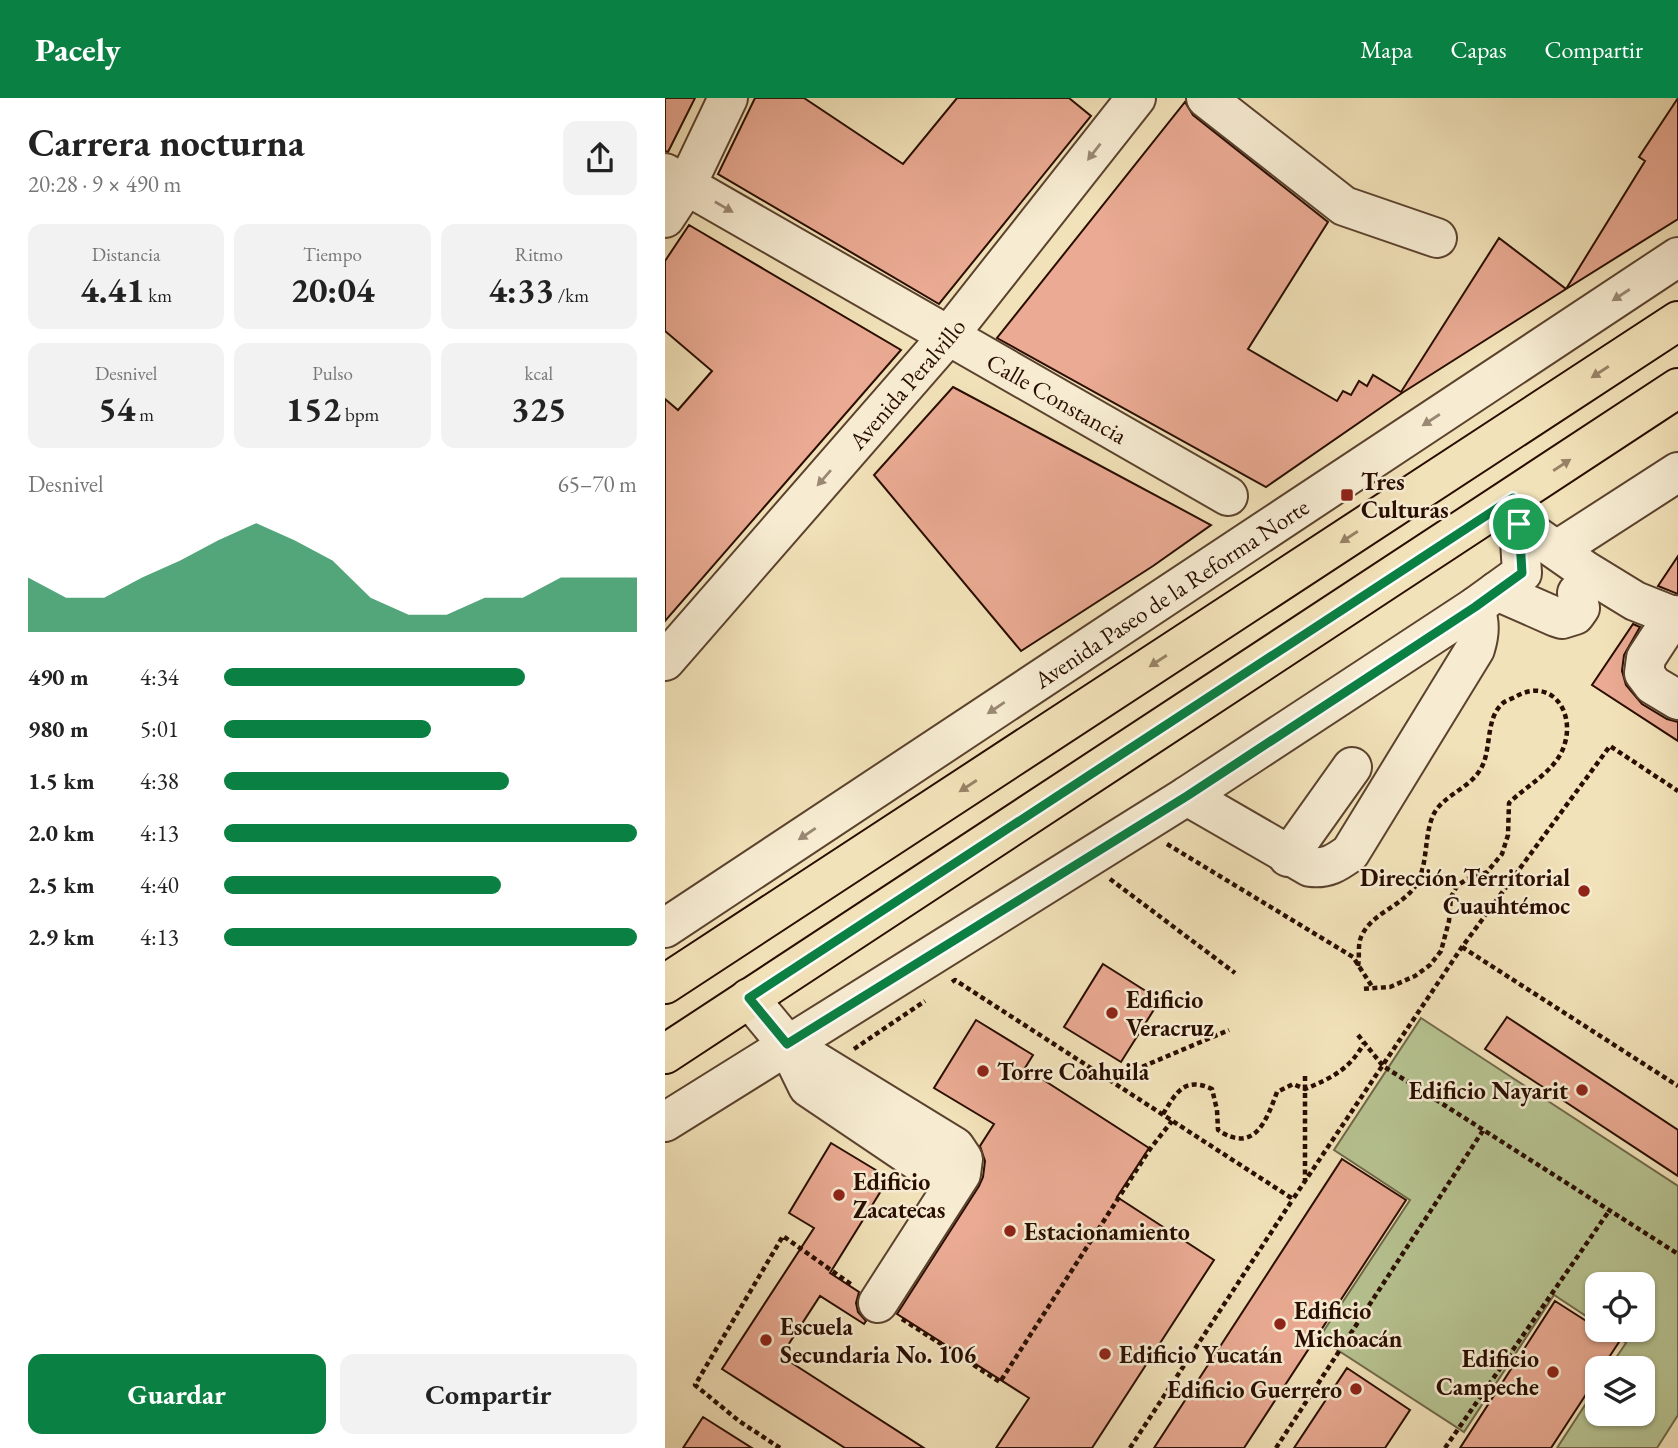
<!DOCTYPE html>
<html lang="es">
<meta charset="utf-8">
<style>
:root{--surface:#fff;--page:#f2f2f2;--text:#222;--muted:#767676;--accent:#0b8043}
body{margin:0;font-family:"EB Garamond",serif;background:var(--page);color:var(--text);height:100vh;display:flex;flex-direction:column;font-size:26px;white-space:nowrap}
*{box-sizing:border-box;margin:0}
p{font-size:23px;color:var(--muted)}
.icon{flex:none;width:38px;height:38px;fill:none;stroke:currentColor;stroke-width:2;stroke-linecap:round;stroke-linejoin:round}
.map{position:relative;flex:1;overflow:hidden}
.sheet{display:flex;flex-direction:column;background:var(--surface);width:665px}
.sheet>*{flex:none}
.fabs{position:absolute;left:920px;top:1174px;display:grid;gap:14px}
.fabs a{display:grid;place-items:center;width:70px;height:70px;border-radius:14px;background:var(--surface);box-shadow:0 2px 5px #0004;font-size:35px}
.pin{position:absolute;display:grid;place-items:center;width:60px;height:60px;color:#fff;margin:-30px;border:4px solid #fff;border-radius:50%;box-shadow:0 2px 7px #0007}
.round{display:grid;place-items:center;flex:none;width:74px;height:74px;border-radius:14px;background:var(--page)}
.overview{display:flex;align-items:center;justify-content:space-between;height:119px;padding:0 28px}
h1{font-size:38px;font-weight:700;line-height:52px}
.metrics{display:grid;grid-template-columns:repeat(3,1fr);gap:10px;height:119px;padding:7px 28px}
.metrics div{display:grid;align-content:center;border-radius:14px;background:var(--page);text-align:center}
.metrics b{font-size:35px;font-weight:700}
.metrics small{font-size:19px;font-weight:400}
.metrics p{font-size:19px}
.chart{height:196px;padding:14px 28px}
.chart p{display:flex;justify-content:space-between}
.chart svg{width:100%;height:126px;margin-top:7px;fill:var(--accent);opacity:.7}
.primary-button{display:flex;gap:14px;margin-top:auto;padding:14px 28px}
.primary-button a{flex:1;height:80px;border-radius:14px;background:var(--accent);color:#fff;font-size:28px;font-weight:700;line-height:80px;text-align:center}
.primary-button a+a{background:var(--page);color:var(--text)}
ul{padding:0 28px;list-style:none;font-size:23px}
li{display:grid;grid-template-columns:112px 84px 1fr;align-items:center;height:52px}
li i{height:18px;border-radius:9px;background:var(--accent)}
header{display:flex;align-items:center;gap:42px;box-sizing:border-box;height:98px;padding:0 35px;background:var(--accent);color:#fff}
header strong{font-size:33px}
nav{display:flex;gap:38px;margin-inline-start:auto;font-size:24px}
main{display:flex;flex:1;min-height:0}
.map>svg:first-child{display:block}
.green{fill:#b7c492;stroke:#706849;stroke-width:2}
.building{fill:#eaaa93;stroke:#290d00;stroke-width:2}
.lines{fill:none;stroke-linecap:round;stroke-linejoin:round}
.minor-casing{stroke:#5b422e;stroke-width:42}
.major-casing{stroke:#290d00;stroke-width:42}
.path{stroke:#290d00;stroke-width:4.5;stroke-dasharray:5 3.5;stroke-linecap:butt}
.minor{stroke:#f7ecd2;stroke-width:38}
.major{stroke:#f2e2b9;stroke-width:38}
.oneway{fill:#9a8874}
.oneway2{fill:#988266}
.route-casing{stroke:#fff;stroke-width:14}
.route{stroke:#0b8043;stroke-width:9}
.poi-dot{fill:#8f2418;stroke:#f7ecd2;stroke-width:2.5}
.labels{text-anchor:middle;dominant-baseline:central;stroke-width:5;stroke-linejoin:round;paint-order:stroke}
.street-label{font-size:24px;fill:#290d00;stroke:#f7ecd2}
.poi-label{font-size:24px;font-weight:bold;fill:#290d00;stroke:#f7ecd2;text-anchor:start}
</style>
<header>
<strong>Pacely</strong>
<nav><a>Mapa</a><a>Capas</a><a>Compartir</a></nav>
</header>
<main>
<section class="sheet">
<div class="overview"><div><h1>Carrera nocturna</h1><p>20:28 · 9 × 490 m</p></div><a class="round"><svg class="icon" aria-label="share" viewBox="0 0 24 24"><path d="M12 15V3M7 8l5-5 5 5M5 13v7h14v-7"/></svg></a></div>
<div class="metrics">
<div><p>Distancia</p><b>4.41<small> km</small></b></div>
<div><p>Tiempo</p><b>20:04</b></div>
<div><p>Ritmo</p><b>4:33<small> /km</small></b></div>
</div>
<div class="metrics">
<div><p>Desnivel</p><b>54<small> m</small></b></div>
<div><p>Pulso</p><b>152<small> bpm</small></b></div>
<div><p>kcal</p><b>325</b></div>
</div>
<div class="chart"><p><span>Desnivel</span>65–70 m</p>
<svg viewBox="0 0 160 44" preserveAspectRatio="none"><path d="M0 44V25L10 32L20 32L30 25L40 19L50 12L60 6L70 12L80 19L90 32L100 38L110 38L120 32L130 32L140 25L150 25L160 25V44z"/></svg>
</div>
<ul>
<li><b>490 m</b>4:34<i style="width:73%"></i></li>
<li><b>980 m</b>5:01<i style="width:50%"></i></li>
<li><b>1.5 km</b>4:38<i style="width:69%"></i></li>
<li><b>2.0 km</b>4:13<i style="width:100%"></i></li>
<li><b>2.5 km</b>4:40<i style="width:67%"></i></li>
<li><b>2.9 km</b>4:13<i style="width:100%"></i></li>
</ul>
<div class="primary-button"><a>Guardar</a><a>Compartir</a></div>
</section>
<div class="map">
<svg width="1013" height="1350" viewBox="0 0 1013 1350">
<rect width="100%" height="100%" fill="#f2e2b9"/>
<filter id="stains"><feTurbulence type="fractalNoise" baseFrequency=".00286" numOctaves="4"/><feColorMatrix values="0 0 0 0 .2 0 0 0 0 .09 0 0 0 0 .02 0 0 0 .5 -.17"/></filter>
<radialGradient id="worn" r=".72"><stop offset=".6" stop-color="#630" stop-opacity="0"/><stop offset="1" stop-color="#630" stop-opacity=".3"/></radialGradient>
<path class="green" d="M756,920l257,168v229l-21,33h-100l41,-63v29h45v-46h-34l17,-25 -19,-13h36v-46h-45v40l-44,-29 -90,137 -145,-94 91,-138 -76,-50z"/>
<path class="building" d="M0,0h30l-27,54 -3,-1z
M90,0h49l99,66 54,-66h112l22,18 -152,188 -221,-130z
M1013,0v121l-112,70 79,-128 -6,-4z
M520,4l8,13 135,107 -80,127 89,52 6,-10 8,4 8,-14 8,5 6,-11 28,17 98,-154 67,51 -164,104 -136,94 -269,-149z
M24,127l212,125 -236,271v-222l13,11 34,-39 -47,-40v-70z
M288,289l103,55 155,83 -58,41 -132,85 -147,-176z
M1013,458v38l-20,-8z
M968,526l7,3 -16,28 -2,16 4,14 16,19 25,15 11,3v19l-86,-56z
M438,866l57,36 -39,62 -57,-35z
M842,919l171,113v46l-193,-127z
M311,922l57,35 -8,13 124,80 -32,49 97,63 -122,188h-96l33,-50 -132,-84 82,-128 4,-9 2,-16 -5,-15 14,-22 -60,-36z
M166,1045l58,35 -59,95 29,19 -3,11 2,9 8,9 -2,3 -44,-28 -39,60 143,92h-79l-123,-79 92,-141 -25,-15z
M677,1061l64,41 -162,248h-90z
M890,1203l64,41 -17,26h-4v8l-47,72h-91z
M682,1270l63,42 -25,38h-91z
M38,1319l49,31h-69z"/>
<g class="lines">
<g class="minor-casing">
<g id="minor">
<path d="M541,0l138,108 93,32"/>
<path id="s1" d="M0,75l563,323"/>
<path d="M0,120l21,-32 42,-88"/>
<path d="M854,426l67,47 49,30 43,17"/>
<path d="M892,452l121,-78"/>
<path d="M832,493l59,26 6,2 13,-4 5,-7 -3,-15"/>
<path d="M1009,517l-28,43 -2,15 9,12 25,15"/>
<path id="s2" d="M0,563l284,-326 187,-237"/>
<path d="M522,698l123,71c17,2 26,-4 40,-14l125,-204c5,-16 5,-26 0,-42"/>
<path d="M623,759l64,-90"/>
<path id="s3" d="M0,830l1013,-671"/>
<path d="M84,900l38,46"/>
<path d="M0,1024l522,-326 288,-189 47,-34 -3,-49 -6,-26"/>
<path d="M213,1205l83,-129 2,-15 -8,-12 -168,-103 21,43 117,79"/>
</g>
</g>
<g class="major-casing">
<path id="major" d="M0,886l1013,-663
M0,956l1013,-666"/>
</g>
<path class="path" d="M502,746l186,113 20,31
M445,781l125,94
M797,849l216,139
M693,868c2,-10 -1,-22 4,-31 11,-23 41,-29 54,-50 12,-20 8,-46 16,-67 8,-22 36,-28 48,-48 12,-18 5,-49 21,-65 3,-4 10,-6 14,-8 36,-21 61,15 49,49 -8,25 -37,39 -55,57l-1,32 -6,19 -15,18 -20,7 -10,7 -6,11 -2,24 -8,30 -11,14 -15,11 -25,11 -29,2
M287,884l3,-2 338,219 169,-252 148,-201 68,45
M693,937l25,31 295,188
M189,951l71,-48
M640,978v105
M446,982l118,-50
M498,1016c13,-21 21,-38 49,-25l5,21 1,20c36,24 48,-8 59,-38l16,-8 12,5c27,-11 45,-20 59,-46
M237,1221l98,63 150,-233 22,-28
M115,1350l-41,-27 -44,-36 88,-149 69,49
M465,1350l163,-249
M611,1350l208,-319
M780,1350l164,-237"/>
<use href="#minor" class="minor"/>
<use href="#major" class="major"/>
</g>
<defs><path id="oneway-solid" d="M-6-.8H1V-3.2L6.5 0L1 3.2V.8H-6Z" transform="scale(1.75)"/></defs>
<g class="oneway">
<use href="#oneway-solid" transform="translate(429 54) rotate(128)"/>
<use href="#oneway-solid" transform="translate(59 109) rotate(30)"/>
<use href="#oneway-solid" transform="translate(956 197) rotate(147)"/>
<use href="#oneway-solid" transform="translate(766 322) rotate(147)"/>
<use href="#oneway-solid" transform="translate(159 380) rotate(131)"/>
<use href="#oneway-solid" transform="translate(331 610) rotate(146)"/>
<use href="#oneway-solid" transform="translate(142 736) rotate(146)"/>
</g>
<g class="oneway2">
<use href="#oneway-solid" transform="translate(935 274) rotate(147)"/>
<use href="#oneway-solid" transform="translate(897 367) rotate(-33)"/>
<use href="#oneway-solid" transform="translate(684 439) rotate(147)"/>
<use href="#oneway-solid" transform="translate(493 563) rotate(147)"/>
<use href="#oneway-solid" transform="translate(303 688) rotate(147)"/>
</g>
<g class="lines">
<g class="route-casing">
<path id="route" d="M848,400l6,26 3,49 -47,34 -288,189 -400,248 -38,-46z"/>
</g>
<use href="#route" class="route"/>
</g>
<g class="poi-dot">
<rect x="675" y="390" width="14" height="14" rx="3.5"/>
<circle cx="919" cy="793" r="7"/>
<circle cx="447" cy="915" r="7"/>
<circle cx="318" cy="973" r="7"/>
<circle cx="917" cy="992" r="7"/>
<circle cx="174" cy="1097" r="7"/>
<circle cx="345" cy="1133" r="7"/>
<circle cx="615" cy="1226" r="7"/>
<circle cx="101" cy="1242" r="7"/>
<circle cx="440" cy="1256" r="7"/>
<circle cx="888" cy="1274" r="7"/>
<circle cx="691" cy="1291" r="7"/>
</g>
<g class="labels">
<g class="street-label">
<text stroke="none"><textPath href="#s2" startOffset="368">Avenida Peralvillo</textPath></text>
<text stroke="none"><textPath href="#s1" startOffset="452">Calle Constancia</textPath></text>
<text stroke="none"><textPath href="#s3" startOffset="607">Avenida Paseo de la Reforma Norte</textPath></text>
</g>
<g class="poi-label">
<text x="696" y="383">Tres<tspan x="696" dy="28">Culturas</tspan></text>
<text x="905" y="779" text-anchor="end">Dirección Territorial<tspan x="905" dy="28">Cuauhtémoc</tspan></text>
<text x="461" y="901">Edificio<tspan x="461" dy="28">Veracruz</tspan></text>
<text x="332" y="973">Torre Coahuila</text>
<text x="903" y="992" text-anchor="end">Edificio Nayarit</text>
<text x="188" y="1083">Edificio<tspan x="188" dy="28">Zacatecas</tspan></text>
<text x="359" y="1133">Estacionamiento</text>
<text x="629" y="1212">Edificio<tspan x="629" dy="28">Michoacán</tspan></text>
<text x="115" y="1228">Escuela<tspan x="115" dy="28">Secundaria No. 106</tspan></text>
<text x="454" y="1256">Edificio Yucatán</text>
<text x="874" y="1260" text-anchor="end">Edificio<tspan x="874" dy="28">Campeche</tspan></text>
<text x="677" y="1291" text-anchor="end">Edificio Guerrero</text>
</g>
</g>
<rect width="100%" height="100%" filter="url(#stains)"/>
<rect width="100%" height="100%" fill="url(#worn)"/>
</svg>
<div class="fabs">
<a><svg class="icon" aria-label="locate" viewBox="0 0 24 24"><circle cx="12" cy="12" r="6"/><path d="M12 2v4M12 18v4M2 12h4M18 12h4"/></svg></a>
<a><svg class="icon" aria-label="layers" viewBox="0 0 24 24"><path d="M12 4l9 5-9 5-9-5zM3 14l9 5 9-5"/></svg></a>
</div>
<div class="pin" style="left:854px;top:426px;background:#1e9e55"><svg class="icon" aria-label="arrive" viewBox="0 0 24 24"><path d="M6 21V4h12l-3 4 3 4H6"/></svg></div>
</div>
</main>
